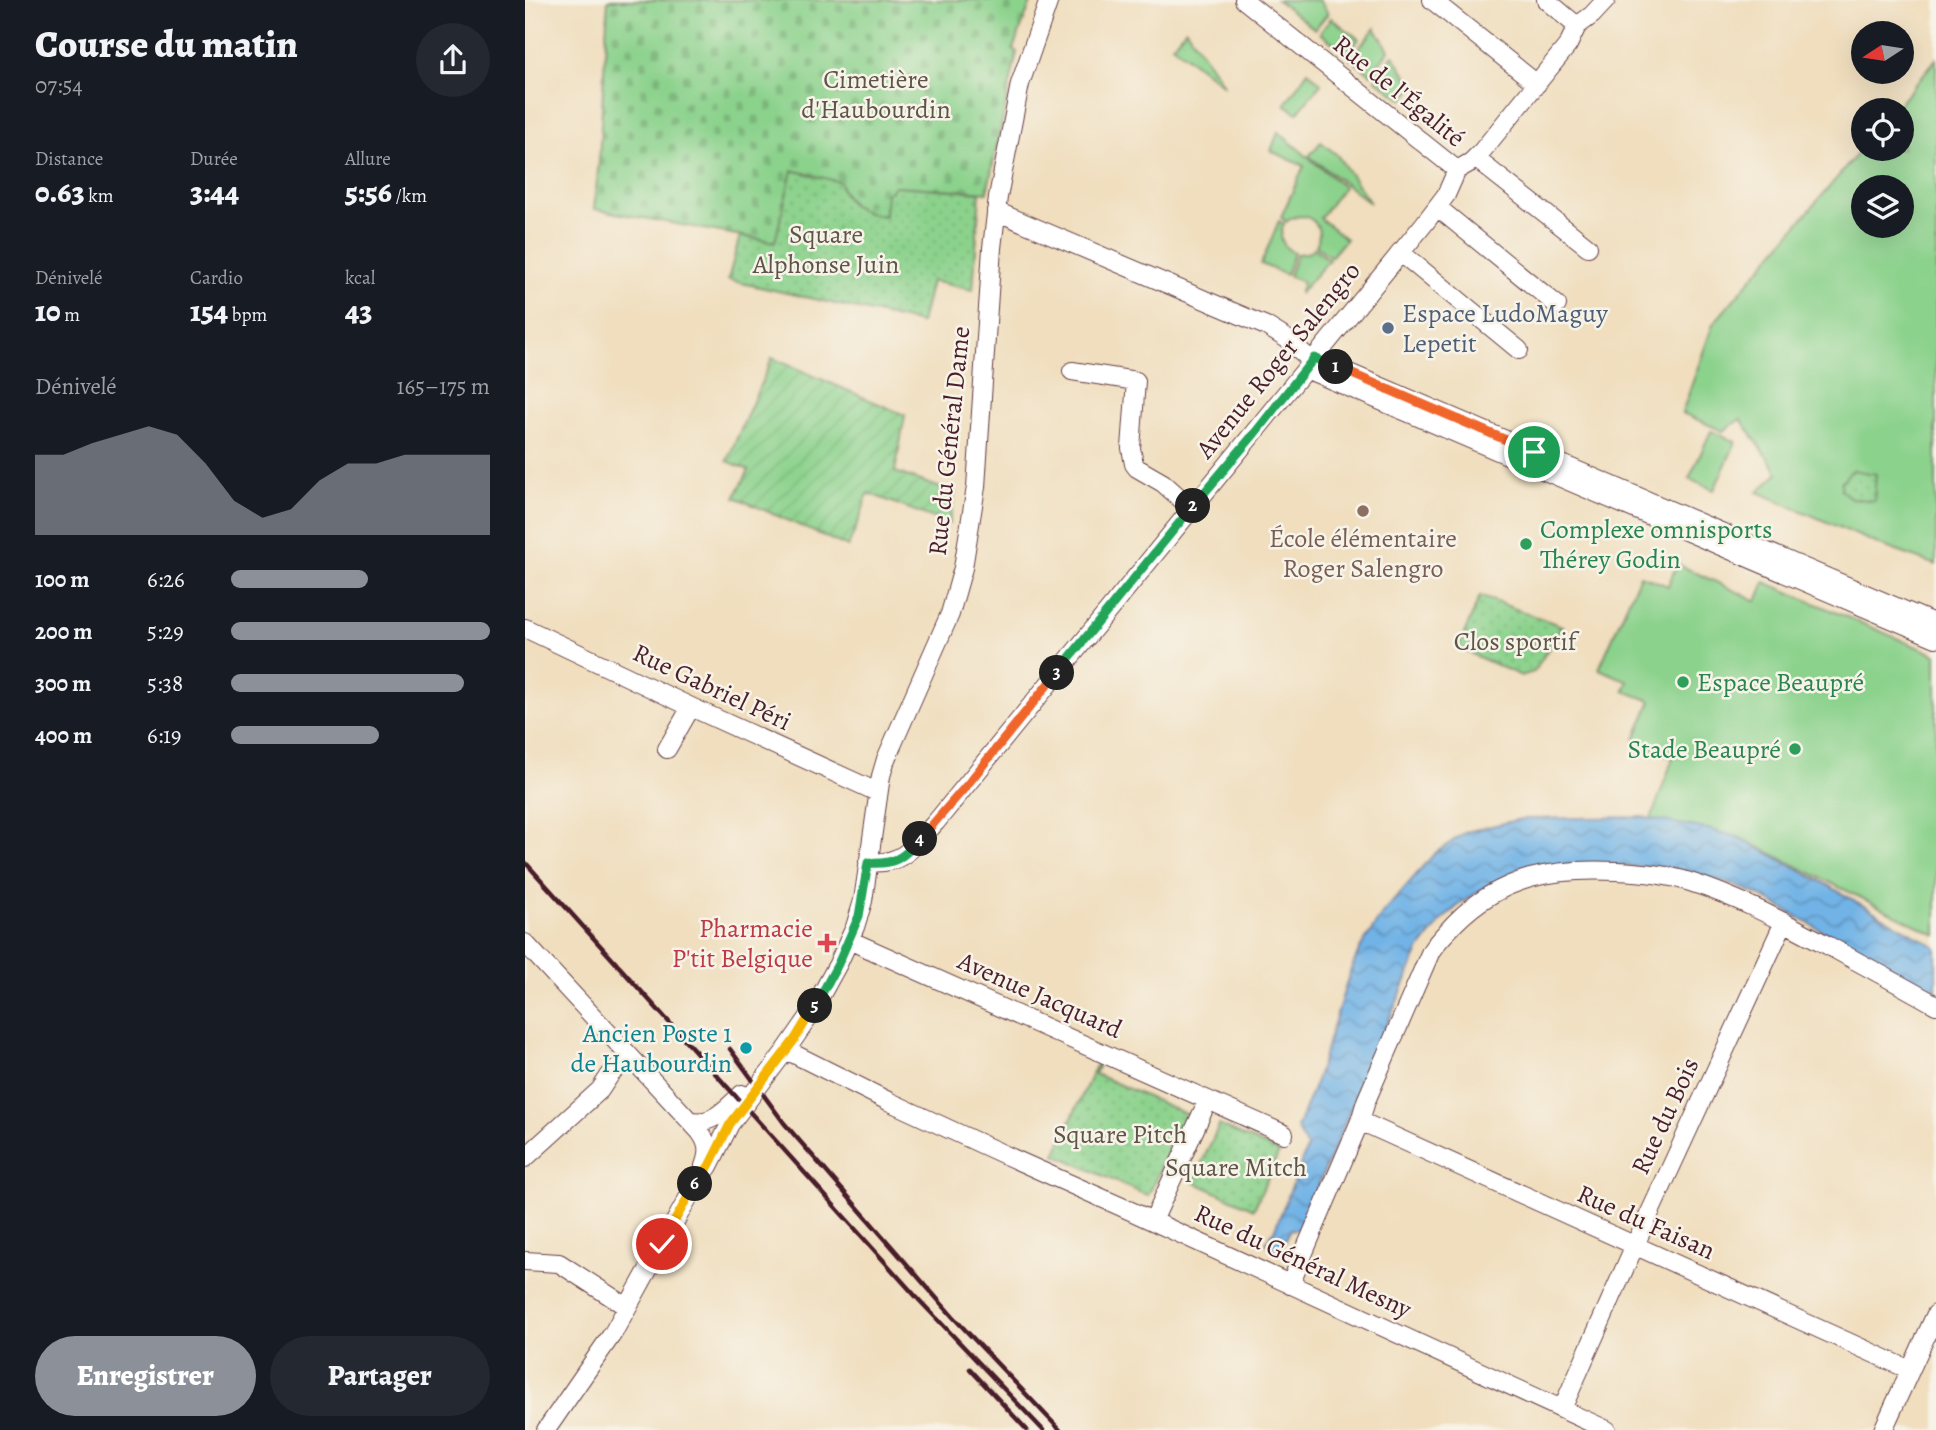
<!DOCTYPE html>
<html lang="fr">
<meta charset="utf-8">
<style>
:root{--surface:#171b24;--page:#242831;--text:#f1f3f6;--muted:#9ea1a6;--accent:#8c9099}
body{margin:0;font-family:Alegreya,serif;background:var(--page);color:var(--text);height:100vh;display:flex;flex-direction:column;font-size:26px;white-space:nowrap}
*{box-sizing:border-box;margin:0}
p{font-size:23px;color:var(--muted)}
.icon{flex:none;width:38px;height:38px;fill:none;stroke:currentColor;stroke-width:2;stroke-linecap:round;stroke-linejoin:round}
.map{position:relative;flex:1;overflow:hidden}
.panel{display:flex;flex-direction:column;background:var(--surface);width:525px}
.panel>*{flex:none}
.needle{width:46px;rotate:258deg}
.fabs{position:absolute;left:1326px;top:21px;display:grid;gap:14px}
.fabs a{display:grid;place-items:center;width:63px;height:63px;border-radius:50%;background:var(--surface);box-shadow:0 7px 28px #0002;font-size:35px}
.pin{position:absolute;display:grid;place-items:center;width:60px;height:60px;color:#fff;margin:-30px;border:4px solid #fff;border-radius:50%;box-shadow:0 2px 7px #0007}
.km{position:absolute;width:35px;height:35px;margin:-18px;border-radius:50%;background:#222;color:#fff;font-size:19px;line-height:35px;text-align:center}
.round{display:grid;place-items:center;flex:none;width:74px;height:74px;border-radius:37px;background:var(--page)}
.headline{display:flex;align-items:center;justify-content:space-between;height:119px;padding:0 35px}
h1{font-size:38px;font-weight:800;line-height:52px}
.stats{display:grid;grid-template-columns:repeat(3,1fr);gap:10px;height:119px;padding:7px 35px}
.stats div{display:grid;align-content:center}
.stats b{font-size:30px;font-weight:800}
.stats small{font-size:19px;font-weight:400}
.stats p{font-size:19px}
.chart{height:196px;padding:14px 35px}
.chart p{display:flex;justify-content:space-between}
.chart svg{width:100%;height:126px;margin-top:7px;fill:var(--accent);opacity:.7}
.action{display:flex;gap:14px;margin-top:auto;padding:14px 35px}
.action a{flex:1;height:80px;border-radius:42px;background:var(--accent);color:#fff;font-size:28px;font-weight:800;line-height:80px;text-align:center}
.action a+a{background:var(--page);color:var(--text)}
ul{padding:0 35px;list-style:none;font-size:23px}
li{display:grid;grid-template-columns:112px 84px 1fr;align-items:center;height:52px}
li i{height:18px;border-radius:9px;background:var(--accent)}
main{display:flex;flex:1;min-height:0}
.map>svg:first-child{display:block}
.grass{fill:#8bd28c;stroke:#6a785c;stroke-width:2;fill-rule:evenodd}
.cemetery{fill:url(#cemetery-stones);stroke:#6a785c;stroke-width:2}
.park{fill:url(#park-dots);stroke:#6a785c;stroke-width:2}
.garden{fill:url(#garden-furrows);stroke:#6a785c;stroke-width:2}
.water{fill:url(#water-waves);stroke:#5e6988;stroke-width:2}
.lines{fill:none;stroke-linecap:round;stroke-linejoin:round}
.minor-casing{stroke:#633c41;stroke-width:20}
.minor{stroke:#fff;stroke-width:18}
.rail{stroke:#4a1f2b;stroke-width:4.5}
.split-1-casing{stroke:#fff;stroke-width:14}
.split-2-casing{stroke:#fff;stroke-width:14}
.split-3-casing{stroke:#fff;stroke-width:14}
.split-4-casing{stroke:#fff;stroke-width:14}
.split-5-casing{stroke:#fff;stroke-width:14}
.split-6-casing{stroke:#fff;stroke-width:14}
.split-7-casing{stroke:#fff;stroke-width:14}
.split-1{stroke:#f0652b;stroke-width:9}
.split-2{stroke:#22a559;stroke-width:9}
.split-3{stroke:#22a559;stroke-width:9}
.split-4{stroke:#f0652b;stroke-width:9}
.split-5{stroke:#22a559;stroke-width:9}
.split-6{stroke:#f5b400;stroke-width:9}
.split-7{stroke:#f5b400;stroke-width:9}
.service-dot{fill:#5c6f8a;stroke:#f7f3e8;stroke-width:2.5}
.education-dot{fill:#8d6e63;stroke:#f7f3e8;stroke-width:2.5}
.leisure-dot{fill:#2e9e5b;stroke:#f7f3e8;stroke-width:2.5}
.health-dot{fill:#e0444e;stroke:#f7f3e8;stroke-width:2.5}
.culture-dot{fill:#0f9aa8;stroke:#f7f3e8;stroke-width:2.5}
.labels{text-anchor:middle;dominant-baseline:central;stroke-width:5;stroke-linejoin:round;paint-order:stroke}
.park-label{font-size:26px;fill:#5e5548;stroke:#f7f3e8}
.street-label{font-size:26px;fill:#4a1f2b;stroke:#f7f3e8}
.service-label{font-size:26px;fill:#4e5e75;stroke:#f7f3e8;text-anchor:start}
.leisure-label{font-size:26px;fill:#27864d;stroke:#f7f3e8;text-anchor:start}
.education-label{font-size:26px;fill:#785e54;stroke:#f7f3e8}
.health-label{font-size:26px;fill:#be3a42;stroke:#f7f3e8;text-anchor:end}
.culture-label{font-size:26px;fill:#0d838f;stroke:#f7f3e8;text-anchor:end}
</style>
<main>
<section class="panel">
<div class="headline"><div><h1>Course du matin</h1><p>07:54</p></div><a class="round"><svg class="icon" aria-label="share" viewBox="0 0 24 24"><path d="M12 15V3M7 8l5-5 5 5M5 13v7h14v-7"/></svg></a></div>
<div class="stats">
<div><p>Distance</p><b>0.63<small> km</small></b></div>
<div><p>Durée</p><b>3:44</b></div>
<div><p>Allure</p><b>5:56<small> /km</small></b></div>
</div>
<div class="stats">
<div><p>Dénivelé</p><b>10<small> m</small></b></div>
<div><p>Cardio</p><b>154<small> bpm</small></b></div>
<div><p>kcal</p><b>43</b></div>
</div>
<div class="chart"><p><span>Dénivelé</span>165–175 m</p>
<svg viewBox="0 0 160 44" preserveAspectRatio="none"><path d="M0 44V16L10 16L20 12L30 9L40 6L50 9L60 19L70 32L80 38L90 35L100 25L110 19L120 19L130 16L140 16L150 16L160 16V44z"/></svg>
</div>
<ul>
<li><b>100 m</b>6:26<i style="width:53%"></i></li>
<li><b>200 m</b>5:29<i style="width:100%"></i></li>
<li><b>300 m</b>5:38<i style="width:90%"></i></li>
<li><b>400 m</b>6:19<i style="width:57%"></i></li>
</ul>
<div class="action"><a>Enregistrer</a><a>Partager</a></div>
</section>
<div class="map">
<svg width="1411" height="1430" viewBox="0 0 1411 1430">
<defs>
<pattern id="cemetery-stones" width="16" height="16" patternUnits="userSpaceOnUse" patternTransform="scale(1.75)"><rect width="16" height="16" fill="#8bd28c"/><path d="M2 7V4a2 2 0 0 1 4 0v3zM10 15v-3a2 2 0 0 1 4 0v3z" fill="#79b479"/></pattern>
<pattern id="park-dots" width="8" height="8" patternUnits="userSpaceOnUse" patternTransform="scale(1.75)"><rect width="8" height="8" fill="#8bd28c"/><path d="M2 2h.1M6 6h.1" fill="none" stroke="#79b479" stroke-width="1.8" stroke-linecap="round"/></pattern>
<pattern id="garden-furrows" width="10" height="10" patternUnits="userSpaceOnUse" patternTransform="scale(1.75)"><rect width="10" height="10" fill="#8bd28c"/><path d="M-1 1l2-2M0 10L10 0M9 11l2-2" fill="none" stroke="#79b479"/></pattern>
<pattern id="water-waves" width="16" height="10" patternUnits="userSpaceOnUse" patternTransform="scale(1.75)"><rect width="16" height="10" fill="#71b3e6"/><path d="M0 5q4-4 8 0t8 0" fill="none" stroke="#5f91bb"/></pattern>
</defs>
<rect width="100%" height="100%" fill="#f7f3e8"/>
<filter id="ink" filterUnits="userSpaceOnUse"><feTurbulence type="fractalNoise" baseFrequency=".0143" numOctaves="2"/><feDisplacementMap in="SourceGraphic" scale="14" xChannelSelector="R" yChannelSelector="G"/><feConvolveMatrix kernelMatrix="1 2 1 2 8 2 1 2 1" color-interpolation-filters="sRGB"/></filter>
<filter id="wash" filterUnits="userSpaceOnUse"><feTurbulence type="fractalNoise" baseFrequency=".00686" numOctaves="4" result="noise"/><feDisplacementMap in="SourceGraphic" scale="28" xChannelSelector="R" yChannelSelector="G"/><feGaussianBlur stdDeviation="1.57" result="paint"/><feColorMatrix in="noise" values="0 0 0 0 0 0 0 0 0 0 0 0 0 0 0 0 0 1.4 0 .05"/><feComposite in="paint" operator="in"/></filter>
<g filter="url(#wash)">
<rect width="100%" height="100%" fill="#f0debe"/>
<path class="grass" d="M752,0h42l9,13 -13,16z
M806,18l28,21 -11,15 -28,-21z
M850,28l14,22 -18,24 -21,-15z
M661,29l38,57 -52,-41z
M868,55l21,32 -11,13 -28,-21z
M1411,59v506l-56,-20 -122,-53 20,-19 -37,-54 -18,12 -41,-18 31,-89 151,-178v3h38v-39h-8zM1339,187h38v39h-38z
M783,71l13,12 -24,30 -12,-9z
M753,132l66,55 -24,31 26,21 -15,18 -15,-11c11,-22 -11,-39 -30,-24l-5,-5 23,-51 -33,-15z
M796,142l16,13 33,48 -61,-47z
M754,221l5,3c-6,12 -2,23 10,29l-8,22 -25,-11z
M789,248l15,12 -30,34 4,-12 -14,-6 8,-22 10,-1z
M1186,431l25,11 -22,48 -25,-11z
M1152,564l80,37 8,-19 171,73v280l-196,-97 -89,-19 22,-61 -39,-17 17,-40 -27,-10 4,-10 -29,-12 41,-94 28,11z"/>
<path class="cemetery" d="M83,0h424l-19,49 4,3 -30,140 -93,-6 -4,6 -4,1 -1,23c-20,-2 -35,-8 -44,-28l-66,54 -181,-33 5,-48z"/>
<path class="park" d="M267,170l48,12c4,23 23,32 45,34l1,-24h4l4,-6 86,6 -7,98 -42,-9 -10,42 -193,-43 12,-44 35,6z
M1327,470l24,4 -2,27 -23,-3 -10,-8v-8z
M955,596l82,30 -28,46 -13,4 -63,-28z
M574,1059l2,1 -6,14 91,40 -38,82 -93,-42z
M694,1125l60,27 -25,57 -61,-27z"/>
<path class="garden" d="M247,358l133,57 -10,57 60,21 -6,31 -81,-31 -8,25 -12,29 -113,-50 14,-27 -22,-9z"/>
<path class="water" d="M1117,817l70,13 28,8 80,43 116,66v48l-181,-102 -37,-13 -54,-13 -118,-1 -27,7 -36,16 -22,14 -18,16 -24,31 -120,280 -8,-1 -12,23 -13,-9 8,-12 33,-83 -10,-20 20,-50 34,-109 9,-20 22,-35 52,-60 32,-22 55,-13z"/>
</g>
<g filter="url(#ink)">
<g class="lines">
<g class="minor-casing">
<path id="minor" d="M719,0l213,170
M907,0l105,84
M1021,0l31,26
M950,158l113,89
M912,207l120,98
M471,211l270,115 21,13 25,22
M875,252l119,98
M789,358l622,266
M781,369l630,269
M547,371l64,10 -5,67 3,16 3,4 26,15 28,25
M0,628l166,79 186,85
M142,749l24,-42
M343,862c35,4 46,-16 68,-40l488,-598 22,-29 11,-25 14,-8 11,-11 86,-106 9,-19 15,-11 14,-15
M324,940l435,194
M0,943l175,189c9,12 9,21 4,34
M261,1050l102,51 115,53 130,58 474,218
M164,1120c23,7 37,-12 53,-26
M835,1121l550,249
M0,1158l75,-68 10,-15 19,-19
M628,1221l55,-121
M0,1261l34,2 68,44
M765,1285l70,-164 6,-20 65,-150c7,-11 16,-19 24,-28 46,-47 99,-55 161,-52 25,1 50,3 74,11 48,15 94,40 139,64 36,20 72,39 107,59
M1037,1409l73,-164 149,-323
M21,1430l67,-97 84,-151 12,-16 21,-42 56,-74 23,-33 29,-53 17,-37 8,-26 18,-125 5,-17 64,-145 13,-46 13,-81 16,-239 6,-51 22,-113 29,-84
M1358,1430l53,-116"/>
</g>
<use href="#minor" class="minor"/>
<path class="rail" d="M0,862l395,439 123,129
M205,1049l54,74 169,194 107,113
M445,1369l57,61"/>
</g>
</g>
<g class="lines" filter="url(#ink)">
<g class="split-1-casing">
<path id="split-1" d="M811,367l198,85"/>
</g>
<g class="split-2-casing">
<path id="split-2" d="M668,506l62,-73 59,-75 22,9"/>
</g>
<g class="split-3-casing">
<path id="split-3" d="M532,673l136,-167"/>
</g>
<g class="split-4-casing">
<path id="split-4" d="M395,839l47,-54 90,-112"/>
</g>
<g class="split-5-casing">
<path id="split-5" d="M290,1006l23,-42 21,-48 9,-53c26,2 35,-5 52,-24"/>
</g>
<g class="split-6-casing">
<path id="split-6" d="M170,1184l14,-18 21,-42 65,-85 20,-33"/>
</g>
<g class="split-7-casing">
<path id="split-7" d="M137,1244l33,-60"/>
</g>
<use href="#split-1" class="split-1"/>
<use href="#split-2" class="split-2"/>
<use href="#split-3" class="split-3"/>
<use href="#split-4" class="split-4"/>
<use href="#split-5" class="split-5"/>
<use href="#split-6" class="split-6"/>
<use href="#split-7" class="split-7"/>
</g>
<circle class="service-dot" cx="863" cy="328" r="7"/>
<circle class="education-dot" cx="838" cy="511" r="7"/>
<g class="leisure-dot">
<circle cx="1001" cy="544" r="7"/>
<circle cx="1158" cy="682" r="7"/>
<circle cx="1270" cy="749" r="7"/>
</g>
<path class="health-dot" d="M298.5 932.5h7v7h7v7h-7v7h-7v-7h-7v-7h7z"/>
<circle class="culture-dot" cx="221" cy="1048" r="7"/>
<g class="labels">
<g class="park-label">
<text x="351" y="79">Cimetière<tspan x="351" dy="30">d'Haubourdin</tspan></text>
<text x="301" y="234">Square<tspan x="301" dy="30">Alphonse Juin</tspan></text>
<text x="990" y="641">Clos sportif</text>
<text x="595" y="1134">Square Pitch</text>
<text x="711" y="1167">Square Mitch</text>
</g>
<g class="street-label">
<text transform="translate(874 91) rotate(39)">Rue de l'Égalité</text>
<text transform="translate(753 360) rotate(-51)">Avenue Roger Salengro</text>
<text transform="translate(424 441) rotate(-84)">Rue du Général Dame</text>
<text transform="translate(187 687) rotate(25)">Rue Gabriel Péri</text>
<text transform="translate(515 995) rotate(24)">Avenue Jacquard</text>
<text transform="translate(1140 1116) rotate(-65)">Rue du Bois</text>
<text transform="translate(1121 1222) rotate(24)">Rue du Faisan</text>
<text transform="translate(778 1261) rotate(25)">Rue du Général Mesny</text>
</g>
<g class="service-label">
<text x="877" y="313">Espace LudoMaguy<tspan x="877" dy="30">Lepetit</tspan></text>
</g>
<g class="leisure-label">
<text x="1015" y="529">Complexe omnisports<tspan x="1015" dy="30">Thérey Godin</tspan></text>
<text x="1172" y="682">Espace Beaupré</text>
<text x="1256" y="749" text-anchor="end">Stade Beaupré</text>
</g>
<g class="education-label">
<text x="838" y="538">École élémentaire<tspan x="838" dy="30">Roger Salengro</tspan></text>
</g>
<g class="health-label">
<text x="288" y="928">Pharmacie<tspan x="288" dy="30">P'tit Belgique</tspan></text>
</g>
<g class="culture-label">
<text x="207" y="1033">Ancien Poste 1<tspan x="207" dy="30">de Haubourdin</tspan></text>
</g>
</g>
</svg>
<div class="fabs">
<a><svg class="needle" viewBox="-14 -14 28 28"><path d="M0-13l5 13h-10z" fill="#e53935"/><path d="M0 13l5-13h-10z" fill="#9ea1a6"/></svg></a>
<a><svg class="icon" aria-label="locate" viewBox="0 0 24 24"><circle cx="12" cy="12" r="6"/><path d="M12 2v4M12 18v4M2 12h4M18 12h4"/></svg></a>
<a><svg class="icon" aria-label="layers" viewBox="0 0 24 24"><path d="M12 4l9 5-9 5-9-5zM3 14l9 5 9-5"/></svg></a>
</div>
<div class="pin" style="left:1009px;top:452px;background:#1e9e55"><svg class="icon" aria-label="arrive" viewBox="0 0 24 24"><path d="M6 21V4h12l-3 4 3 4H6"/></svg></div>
<div class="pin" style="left:137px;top:1244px;background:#d93025"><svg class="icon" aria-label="check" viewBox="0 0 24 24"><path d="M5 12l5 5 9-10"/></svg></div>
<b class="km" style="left:811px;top:367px">1</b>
<b class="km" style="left:668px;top:506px">2</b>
<b class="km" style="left:532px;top:673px">3</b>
<b class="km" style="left:395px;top:839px">4</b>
<b class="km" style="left:290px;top:1006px">5</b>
<b class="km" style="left:170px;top:1184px">6</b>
</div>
</main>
